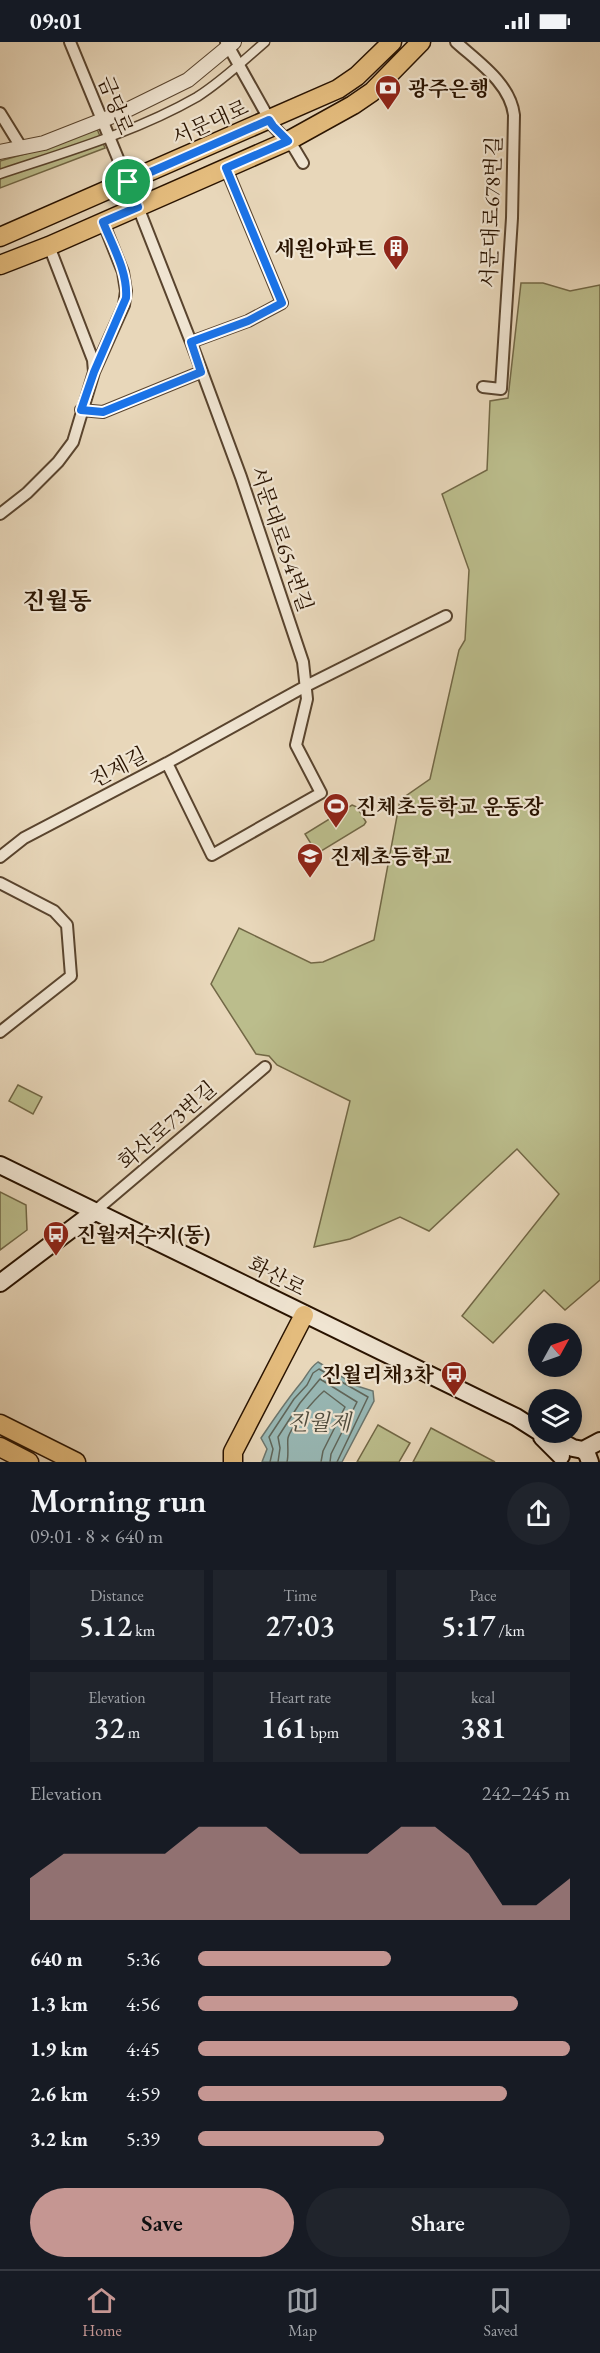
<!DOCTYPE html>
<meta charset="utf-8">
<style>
:root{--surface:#171b24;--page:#20242c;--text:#f1f3f6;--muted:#9ea1a6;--line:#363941;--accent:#c59692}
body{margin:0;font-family:"EB Garamond","Noto Serif KR",serif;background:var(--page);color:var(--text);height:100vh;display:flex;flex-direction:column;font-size:22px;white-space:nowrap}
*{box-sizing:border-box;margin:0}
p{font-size:20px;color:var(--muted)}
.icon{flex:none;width:33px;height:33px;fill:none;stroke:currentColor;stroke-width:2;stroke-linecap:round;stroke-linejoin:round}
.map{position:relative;height:1420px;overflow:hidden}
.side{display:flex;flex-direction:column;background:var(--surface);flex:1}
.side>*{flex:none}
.needle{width:39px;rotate:50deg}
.controls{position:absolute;left:528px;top:1281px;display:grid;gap:12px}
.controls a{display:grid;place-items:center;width:54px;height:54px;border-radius:50%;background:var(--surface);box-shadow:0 3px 15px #0003;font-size:30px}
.pin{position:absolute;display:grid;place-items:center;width:51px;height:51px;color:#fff;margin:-26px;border:3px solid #fff;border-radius:50%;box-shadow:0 2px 6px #0007}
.round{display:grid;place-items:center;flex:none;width:63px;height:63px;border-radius:32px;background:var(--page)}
.head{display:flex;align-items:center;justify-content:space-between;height:102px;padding:0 30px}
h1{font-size:33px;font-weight:600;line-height:45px}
.stats{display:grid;grid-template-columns:repeat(3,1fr);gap:9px;height:102px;padding:6px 30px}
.stats div{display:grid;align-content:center;border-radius:0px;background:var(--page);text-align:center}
.stats b{font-size:30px;font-weight:600}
.stats small{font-size:16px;font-weight:400}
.stats p{font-size:16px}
.chart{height:168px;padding:12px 30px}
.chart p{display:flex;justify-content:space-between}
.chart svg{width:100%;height:108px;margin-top:6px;fill:var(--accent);opacity:.7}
.action{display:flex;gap:12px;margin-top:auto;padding:12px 30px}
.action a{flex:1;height:69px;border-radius:36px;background:var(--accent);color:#111;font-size:24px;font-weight:600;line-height:69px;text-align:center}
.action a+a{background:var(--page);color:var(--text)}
ul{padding:0 30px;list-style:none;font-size:20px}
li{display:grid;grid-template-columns:96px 72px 1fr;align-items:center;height:45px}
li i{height:15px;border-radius:8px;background:var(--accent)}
.status{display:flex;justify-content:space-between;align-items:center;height:42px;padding:0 30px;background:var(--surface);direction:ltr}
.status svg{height:16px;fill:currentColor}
.tab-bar{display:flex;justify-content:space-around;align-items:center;height:84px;border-top:2px solid var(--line);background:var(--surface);font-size:16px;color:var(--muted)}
.tab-bar a{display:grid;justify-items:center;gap:3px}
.tab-bar .selected{color:var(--accent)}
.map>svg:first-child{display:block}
.green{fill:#bbbd8c;stroke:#726846;stroke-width:1.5}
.water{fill:#98b8b5;stroke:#6c766d;stroke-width:1.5}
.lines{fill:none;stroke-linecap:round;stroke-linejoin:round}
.shore{stroke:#60665a;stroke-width:1.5}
.pedestrian-casing{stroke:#59442e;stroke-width:11}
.minor-casing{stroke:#59442e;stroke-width:14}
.tertiary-casing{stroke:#59442e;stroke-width:16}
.secondary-casing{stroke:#291300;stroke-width:20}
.primary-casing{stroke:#291300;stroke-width:21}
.trunk-casing{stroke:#291300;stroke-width:21}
.pedestrian{stroke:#f0e5d2;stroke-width:8}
.minor{stroke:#f0e5d2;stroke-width:10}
.tertiary{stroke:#f0e5d2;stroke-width:14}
.secondary{stroke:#f0e5d2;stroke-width:16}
.primary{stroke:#e4bc7d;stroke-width:18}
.trunk{stroke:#e4bc7d;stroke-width:18}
.route-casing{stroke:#fff;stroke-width:12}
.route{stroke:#1a73e8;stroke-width:8}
.labels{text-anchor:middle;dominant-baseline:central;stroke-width:4.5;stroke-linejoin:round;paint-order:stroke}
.poi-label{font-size:21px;font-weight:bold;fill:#291300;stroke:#f0e5d2;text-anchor:start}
.street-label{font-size:21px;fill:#291300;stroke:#f0e5d2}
.water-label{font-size:22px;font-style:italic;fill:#504d3f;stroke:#f0e5d2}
.quarter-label{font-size:24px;font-weight:bold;fill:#291300;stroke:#f0e5d2}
</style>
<div class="status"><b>09:01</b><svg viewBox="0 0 49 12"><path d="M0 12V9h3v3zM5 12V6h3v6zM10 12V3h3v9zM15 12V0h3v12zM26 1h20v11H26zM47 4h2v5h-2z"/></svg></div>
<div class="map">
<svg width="600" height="1420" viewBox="0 0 600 1420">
<rect width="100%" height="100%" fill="#e8d7ba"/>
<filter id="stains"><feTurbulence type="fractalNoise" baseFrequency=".00333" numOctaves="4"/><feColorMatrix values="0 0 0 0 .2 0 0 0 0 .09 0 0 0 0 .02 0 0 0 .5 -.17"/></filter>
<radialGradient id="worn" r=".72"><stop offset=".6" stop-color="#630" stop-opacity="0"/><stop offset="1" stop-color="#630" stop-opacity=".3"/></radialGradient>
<path class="green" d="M97,87l8,19 -105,40v-27l53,-15z
M521,241h22l27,8 30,-6v995l-35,30 -21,-20 -51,53 -31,-27 97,-122 -42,-45 -88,82 -29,-14 -50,22 -36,8 36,-146 -73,-36 -8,-9 -13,-2 -45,-70 28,-56 72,35 12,-1 51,-22 26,-140 30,-21 29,-129 6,-10 4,-70 -27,-76 45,-24 3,-69 18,-3z
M352,763l5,2 9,15 -2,3 -46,28 -2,-1 -11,-18z
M18,1043l24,12 -9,17 -24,-13z
M0,1150l26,13 1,25 -27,20z
M378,1383l32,18 -11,19h-42z
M431,1386l64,34h-82z"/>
<path class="water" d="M318,1320l39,24 16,5 1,10 -32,61h-80l5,-13 -6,-11c13,-19 25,-37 39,-54 7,-8 9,-16 18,-22z"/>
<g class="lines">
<path class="shore" d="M270,1420l3,-13 -4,-12 25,-38 13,-14 6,-12 6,-4 49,28 -31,65
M278,1420l2,-14 -2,-11 22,-34 20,-24 37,23 -26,52 -1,8
M287,1420c2,-8 0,-20 1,-24 3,-12 27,-39 36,-47l21,16 -22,44 -2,11"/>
<g class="pedestrian-casing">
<path id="pedestrian" d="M0,132c66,-22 136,-42 197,-77 24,-15 46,-36 68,-55"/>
</g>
<g class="minor-casing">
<path id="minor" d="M70,0l68,165 53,135 50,135 62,185 4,37 -11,46 25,48 -109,62 -45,-92
M226,0l47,84 21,22 9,15
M456,0c22,20 54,41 58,73l-2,103 -11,171 -18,-2
M0,71l21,34
M49,204l44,114 1,12
M191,300l57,-21 34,-18 -56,-135
M81,368l22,2 98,-40
M0,472l27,-21 31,-31 15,-20 21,-70 30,-67 2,-14 -3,-19 -20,-50
M0,815l24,-19 143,-75 139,-77 140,-70
M0,841l54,28 13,14 4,51 -71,56
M94,1170l171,-145"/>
</g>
<g class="tertiary-casing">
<path id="tertiary" d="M0,110l44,-9 79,-31 65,-32 46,-38"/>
</g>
<g class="secondary-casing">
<path id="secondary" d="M0,1123l516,252 22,14
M0,1241l94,-71
M543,1390l30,16 10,2 4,4 3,8
M542,1395l19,19
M583,1408l17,-9"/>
</g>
<g class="primary-casing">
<path id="primary" d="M0,195l338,-148 19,-13 35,-34
M0,223l49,-19 239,-105 65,-36 19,-13 49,-50"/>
</g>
<g class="trunk-casing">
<path id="trunk" d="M0,1382l76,38
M0,1405l29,15
M233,1420v-10l71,-137"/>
</g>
<use href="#pedestrian" class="pedestrian"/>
<use href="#minor" class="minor"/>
<use href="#tertiary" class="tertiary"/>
<use href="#secondary" class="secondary"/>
<use href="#primary" class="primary"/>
<use href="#trunk" class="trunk"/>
</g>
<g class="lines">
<g class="route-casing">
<path id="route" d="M269,78l4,6 15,15 -62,27 56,135 -34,18 -57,21 10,30 -98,40 -22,-2 13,-38 32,-74c2,-26 -14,-53 -23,-76l35,-15 -10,-25z"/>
</g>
<use href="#route" class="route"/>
</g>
<defs>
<g id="bank-pin" transform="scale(1.35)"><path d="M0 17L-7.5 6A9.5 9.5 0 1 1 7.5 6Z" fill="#8f2418" stroke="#f0e5d2"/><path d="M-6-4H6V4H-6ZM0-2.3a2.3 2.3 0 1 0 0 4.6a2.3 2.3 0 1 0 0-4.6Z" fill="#fff"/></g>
<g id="building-pin" transform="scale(1.35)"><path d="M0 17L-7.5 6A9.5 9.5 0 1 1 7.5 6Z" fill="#8f2418" stroke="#f0e5d2"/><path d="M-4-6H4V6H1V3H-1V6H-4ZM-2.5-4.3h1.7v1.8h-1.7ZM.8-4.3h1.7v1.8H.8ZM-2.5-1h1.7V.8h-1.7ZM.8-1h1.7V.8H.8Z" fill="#fff"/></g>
<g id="stadium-pin" transform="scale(1.35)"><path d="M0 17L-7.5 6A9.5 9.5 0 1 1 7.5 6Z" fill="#8f2418" stroke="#f0e5d2"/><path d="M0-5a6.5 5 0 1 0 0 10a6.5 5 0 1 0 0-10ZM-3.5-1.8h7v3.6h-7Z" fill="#fff"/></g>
<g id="school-pin" transform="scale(1.35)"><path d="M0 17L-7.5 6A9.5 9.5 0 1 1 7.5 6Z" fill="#8f2418" stroke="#f0e5d2"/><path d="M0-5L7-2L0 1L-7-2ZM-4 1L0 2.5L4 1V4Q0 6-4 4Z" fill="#fff"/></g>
<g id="bus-pin" transform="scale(1.35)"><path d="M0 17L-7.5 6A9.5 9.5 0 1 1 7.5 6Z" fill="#8f2418" stroke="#f0e5d2"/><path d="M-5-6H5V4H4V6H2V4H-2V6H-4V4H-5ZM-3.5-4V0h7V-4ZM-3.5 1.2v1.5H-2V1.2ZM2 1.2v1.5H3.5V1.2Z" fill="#fff"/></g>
</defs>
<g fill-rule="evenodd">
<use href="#bank-pin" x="388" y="46"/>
<use href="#building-pin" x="396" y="206"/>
<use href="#stadium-pin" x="336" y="764"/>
<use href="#school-pin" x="310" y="814"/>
<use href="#bus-pin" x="56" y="1192"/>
<use href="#bus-pin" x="454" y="1332"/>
</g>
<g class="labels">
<g class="poi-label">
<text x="408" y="46">광주은행</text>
<text x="376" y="206" text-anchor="end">세원아파트</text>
<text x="356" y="764">진체초등학교 운동장</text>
<text x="330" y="814">진제초등학교</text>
<text x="76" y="1192">진월저수지(동)</text>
<text x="434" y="1332" text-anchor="end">진월리채3차</text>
</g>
<g class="street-label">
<text transform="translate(116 63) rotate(68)">금당로</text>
<text transform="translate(210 80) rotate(-24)">서문대로</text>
<text transform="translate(491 170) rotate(-88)">서문대로678번길</text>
<text transform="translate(282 497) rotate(71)">서문대로654번길</text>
<text transform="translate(118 725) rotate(-28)">진제길</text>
<text transform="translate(167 1083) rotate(-41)">화산로73번길</text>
<text transform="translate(277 1234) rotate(27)">화산로</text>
</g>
<g class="water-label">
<text x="319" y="1380">진월제</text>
</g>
<g class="quarter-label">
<text x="57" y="558">진월동</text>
</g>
</g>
<rect width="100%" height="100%" filter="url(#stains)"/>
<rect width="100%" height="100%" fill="url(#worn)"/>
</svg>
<div class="controls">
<a><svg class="needle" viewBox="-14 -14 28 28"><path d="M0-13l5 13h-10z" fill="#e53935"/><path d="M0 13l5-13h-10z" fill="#9ea1a6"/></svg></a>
<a><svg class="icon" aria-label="layers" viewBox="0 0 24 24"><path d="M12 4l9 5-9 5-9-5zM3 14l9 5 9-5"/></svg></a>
</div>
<div class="pin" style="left:128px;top:140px;background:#1e9e55"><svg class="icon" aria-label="arrive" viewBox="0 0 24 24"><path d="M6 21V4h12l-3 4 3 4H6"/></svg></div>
</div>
<section class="side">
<div class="head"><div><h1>Morning run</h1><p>09:01 · 8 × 640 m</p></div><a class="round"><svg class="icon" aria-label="share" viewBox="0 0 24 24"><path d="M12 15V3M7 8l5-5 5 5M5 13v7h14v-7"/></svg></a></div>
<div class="stats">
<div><p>Distance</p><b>5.12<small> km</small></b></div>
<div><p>Time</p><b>27:03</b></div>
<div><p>Pace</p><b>5:17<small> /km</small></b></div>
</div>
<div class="stats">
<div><p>Elevation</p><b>32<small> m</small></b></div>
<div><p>Heart rate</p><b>161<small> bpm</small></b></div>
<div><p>kcal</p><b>381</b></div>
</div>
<div class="chart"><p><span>Elevation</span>242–245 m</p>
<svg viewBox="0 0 160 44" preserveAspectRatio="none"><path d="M0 44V27L10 17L20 17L30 17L40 17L50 6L60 6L70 6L80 17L90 17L100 17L110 6L120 6L130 17L140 38L150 38L160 27V44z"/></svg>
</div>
<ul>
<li><b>640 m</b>5:36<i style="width:52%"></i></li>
<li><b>1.3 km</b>4:56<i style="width:86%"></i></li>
<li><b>1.9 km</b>4:45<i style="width:100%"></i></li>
<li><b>2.6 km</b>4:59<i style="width:83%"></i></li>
<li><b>3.2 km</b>5:39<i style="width:50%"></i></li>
</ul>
<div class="action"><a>Save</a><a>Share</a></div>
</section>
<nav class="tab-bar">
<a class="selected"><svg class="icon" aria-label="home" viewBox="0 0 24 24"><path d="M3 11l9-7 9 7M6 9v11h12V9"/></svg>Home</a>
<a><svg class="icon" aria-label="map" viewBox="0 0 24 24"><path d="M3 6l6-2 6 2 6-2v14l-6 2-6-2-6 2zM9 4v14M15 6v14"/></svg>Map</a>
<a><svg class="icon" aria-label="saved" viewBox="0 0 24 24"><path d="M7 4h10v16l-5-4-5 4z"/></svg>Saved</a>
</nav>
